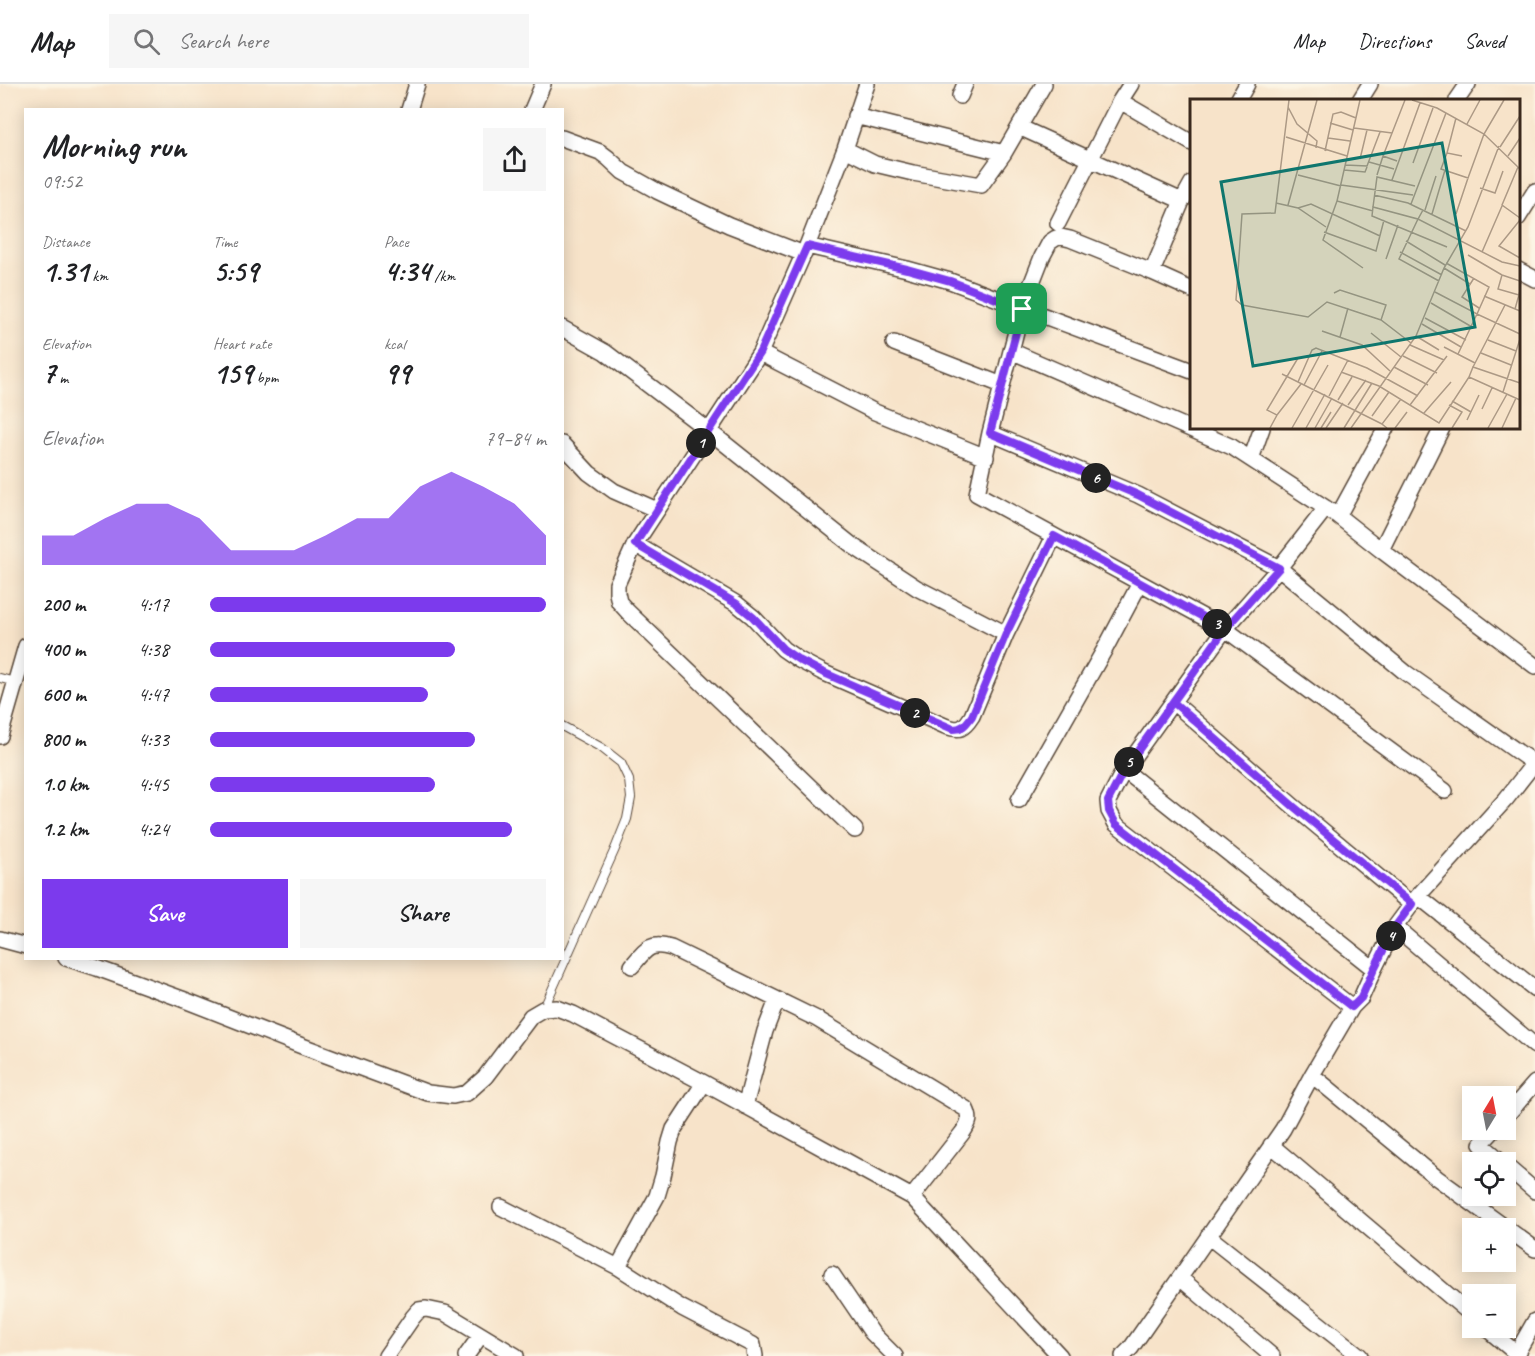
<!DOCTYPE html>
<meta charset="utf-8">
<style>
:root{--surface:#fff;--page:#f6f6f6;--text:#202124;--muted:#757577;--line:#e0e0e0;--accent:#7c3aed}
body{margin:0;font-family:Caveat,sans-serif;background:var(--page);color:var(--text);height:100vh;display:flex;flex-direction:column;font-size:22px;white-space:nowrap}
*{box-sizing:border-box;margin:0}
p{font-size:20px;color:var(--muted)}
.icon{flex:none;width:33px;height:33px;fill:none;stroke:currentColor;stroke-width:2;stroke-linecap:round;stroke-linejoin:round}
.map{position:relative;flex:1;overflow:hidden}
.side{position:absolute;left:24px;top:24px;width:540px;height:852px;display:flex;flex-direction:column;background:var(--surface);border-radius:0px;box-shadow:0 3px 15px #0003}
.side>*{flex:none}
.needle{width:39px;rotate:10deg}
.tools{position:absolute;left:1462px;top:1002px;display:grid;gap:12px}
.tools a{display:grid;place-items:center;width:54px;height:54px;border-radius:0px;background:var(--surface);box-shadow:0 3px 15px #0003;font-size:30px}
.pin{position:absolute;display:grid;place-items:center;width:51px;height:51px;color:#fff;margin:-26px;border-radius:12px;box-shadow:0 3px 9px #0006}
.km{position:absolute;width:30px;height:30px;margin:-15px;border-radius:50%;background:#222;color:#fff;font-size:16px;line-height:30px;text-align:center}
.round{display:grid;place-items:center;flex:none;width:63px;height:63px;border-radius:0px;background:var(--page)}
.overview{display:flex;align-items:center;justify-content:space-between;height:102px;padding:0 18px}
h1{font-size:33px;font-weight:800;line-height:45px}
.metrics{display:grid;grid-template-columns:repeat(3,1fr);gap:9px;height:102px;padding:6px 18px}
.metrics div{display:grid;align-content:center}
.metrics b{font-size:30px;font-weight:800}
.metrics small{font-size:16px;font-weight:400}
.metrics p{font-size:16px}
.chart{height:168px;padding:12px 18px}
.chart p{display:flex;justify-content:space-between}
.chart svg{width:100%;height:108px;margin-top:6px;fill:var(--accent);opacity:.7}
.button{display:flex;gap:12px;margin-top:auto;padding:12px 18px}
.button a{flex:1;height:69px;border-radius:0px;background:var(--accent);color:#fff;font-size:24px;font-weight:800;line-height:69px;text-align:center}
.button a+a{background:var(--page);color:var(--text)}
ul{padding:0 18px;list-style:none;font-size:20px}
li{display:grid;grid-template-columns:96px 72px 1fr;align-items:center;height:45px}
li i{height:15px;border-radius:8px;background:var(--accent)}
header{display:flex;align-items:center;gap:36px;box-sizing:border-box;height:84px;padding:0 30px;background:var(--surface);border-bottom:2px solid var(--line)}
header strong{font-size:28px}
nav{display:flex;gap:33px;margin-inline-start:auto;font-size:21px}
.search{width:420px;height:54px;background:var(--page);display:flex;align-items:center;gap:15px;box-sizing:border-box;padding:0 21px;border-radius:0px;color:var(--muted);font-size:22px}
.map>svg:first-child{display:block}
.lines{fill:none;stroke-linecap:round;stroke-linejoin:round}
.lane-casing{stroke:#574638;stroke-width:10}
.street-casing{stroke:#574638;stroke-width:18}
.lane{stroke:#fff;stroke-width:8}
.street{stroke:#fff;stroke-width:15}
.route-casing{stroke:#fff;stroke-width:12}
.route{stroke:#7c3aed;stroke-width:8}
.inset-road{fill:none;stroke:#ac9985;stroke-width:1.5}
.view{fill:#0f766e;fill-opacity:0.15;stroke:#0f766e;stroke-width:3}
.inset-edge{fill:none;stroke:#3b2a1e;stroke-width:3}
</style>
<header>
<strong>Map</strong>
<div class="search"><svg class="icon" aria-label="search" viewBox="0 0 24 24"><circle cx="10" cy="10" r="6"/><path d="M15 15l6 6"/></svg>Search here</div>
<nav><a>Map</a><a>Directions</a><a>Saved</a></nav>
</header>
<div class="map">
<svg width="1535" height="1272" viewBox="0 0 1535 1272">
<rect width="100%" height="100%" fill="#fcf5e5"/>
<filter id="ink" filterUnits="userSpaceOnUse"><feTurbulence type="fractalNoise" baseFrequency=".0167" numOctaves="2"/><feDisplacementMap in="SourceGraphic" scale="12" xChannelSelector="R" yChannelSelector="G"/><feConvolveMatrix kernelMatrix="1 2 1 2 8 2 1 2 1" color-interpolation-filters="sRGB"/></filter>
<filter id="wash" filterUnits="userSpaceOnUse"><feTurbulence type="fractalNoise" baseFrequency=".008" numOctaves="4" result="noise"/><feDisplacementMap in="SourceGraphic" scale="24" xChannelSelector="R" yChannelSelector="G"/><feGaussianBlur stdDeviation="1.35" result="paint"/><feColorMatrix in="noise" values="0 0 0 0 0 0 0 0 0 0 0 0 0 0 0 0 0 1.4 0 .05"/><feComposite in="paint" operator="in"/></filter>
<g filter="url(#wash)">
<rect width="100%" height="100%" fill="#f7e3c9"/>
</g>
<g filter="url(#ink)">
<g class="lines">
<g class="lane-casing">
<path id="lane" d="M0,594l15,4
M544,924l71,-159 12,-30 4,-21 -2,-18 -8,-17 -19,-15 -40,-22"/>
</g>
<g class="street-casing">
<path id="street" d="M867,0l-22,65 -38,97 -47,107 115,59 111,45
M1131,0l-11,17 72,42
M960,12l5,-12
M1238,16l9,-16
M1360,16l10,-16
M1457,16l11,-16
M409,26l8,-26
M532,26l11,-26
M855,32l149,37 40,-69
M1019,43l163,74
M562,54l38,14 8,6 15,14 34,19 72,34 75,29
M845,65l30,15 38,9 68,12 23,-32
M1518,134l17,-27
M1058,139l62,-122
M807,162l100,23 43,12 242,90
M1518,186l17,9
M1152,188l30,-71 10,-18
M562,244l43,24 104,79 144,115 64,42 89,46
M894,259l108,42
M1011,267l221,96 106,69 43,34 154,116
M760,269l-125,191 -18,40v9l2,9 9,10 227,218
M990,349l32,-125 20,-51 8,-15 6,-4 5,-1 9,2 82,33 40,18
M562,360l27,29 25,18 43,19
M1251,375l11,-31
M1326,424l-47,60 -141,-73 -148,-62 -13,61 248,135 220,162
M1338,432l48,-88
M635,460l102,60 16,13 30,32 16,11 23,12 123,54c15,5 18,4 27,-10l34,-82 48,-98
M1381,466l61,-122
M1173,618l120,104 118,98
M0,652l26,-90
M1124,686l250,199
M1019,716l87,-153 34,-64
M1418,812l117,93
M1395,843l140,119
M0,855l26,7
M66,874l31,10 85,31 120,47 126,47 25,3 14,-3 18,-16 46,-61 12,-7 14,-1 16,6 131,69 208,114 148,159
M632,882c13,-16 18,-25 39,-18l146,71 149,90c5,10 3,14 -3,23l-51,65
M1352,923l-236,-183 -7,-13 -1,-10 16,-31 101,-141 54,-61 127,105 129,91
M1312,991l125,103 98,71
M745,1022l20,-75 12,-31
M1506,1032l29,-33
M1494,1046l-13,14 21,18
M1271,1061l202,171
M1506,1082l29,25
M501,1123l117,60 64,41 71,37 2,11
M1208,1152l152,120
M618,1183l39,-71 6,-20 7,-34 4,-13 30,-46
M832,1190l40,59 23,23
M1180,1194l92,78
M1486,1244l30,25
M386,1272l27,-39 6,-7 7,-1 19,4 71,43
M466,1272l15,-21
M1123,1272l8,-8 152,-219 29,-54 40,-68 9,-9 13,-29 21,-42 23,-31 88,-97 29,-37
M1515,1272l20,-35"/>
</g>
<use href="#lane" class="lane"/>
<use href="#street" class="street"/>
</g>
</g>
<g class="lines" filter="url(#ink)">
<g class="route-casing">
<path id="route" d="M1022,225l-72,-28 -43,-12 -100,-23 -47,106 -125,192 102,60 16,13 30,32 16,11 23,12 131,57c10,0 13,-5 19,-13l34,-82 48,-98 171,93 -52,73 120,104 119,98 -17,23 -21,42 -13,29 -9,9 -236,-183 -7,-13 -1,-10 16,-31 101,-141 54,-61 -141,-73 -148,-62 32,-124"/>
</g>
<use href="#route" class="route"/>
</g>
<g transform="translate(1190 15)">
<rect width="330" height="330" fill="#f7e3c9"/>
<path class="inset-road" d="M99,1l-14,113 -33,1 -6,86 6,5 66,12 19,-15 54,18 30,23M170,1l-23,101 36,10M222,1l25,8 47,26 36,35M98,8l9,17 20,17 -1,7M266,19l-9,35 15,3M140,24l23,7M277,25l13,-24M164,29l38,5M96,38l61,19M138,39l22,3M310,48l20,-31M135,52l8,-37 8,-2 15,6M257,54l-6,16 27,9 16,-44 20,-34M318,57l12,-18M170,60l7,-29M207,62l-14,-5 22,-56M179,63l25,7M223,64l20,-55M155,66l22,1 13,-34M328,68l-16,38 18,13M154,71l21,2 2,-5M108,76l43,11M187,76l6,-19M202,81l28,-77M151,86l72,10M290,89l15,5 8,-22M184,96l34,8 58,28M147,102l-14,39 40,28M86,104l22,5 28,19M221,105l35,-91M98,106l29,-105M183,108l4,-30 38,9M108,109l13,-4 69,32M233,111l-5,9 -45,-12 -1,9 75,31M235,111l11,-34M242,115l13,-44M266,115l12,-36M330,121l-21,26 21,12M134,133l52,19 8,-31M216,142l39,24M210,153l42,23M292,153l20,-46M278,156l34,20M196,160l12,-34M254,169l26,16M284,179l-12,19 17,11M249,182l-40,-22 19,-40 84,43 18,4M245,193l42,22 12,-27 -43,-24M144,194l6,-3 46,15 -5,15M329,196l-21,-6 4,-14 18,6M294,197l36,15M241,204l41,24M325,210l5,-18M235,219l41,22M232,225l39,23M132,232l40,14 28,26M181,234l30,24M226,237l23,14M150,238l8,-29M298,241l28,11M220,246l34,15M254,248l31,16M291,254l30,12M268,255l19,-40 43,20M213,257l34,17M204,268l34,18M283,268l32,-62M151,273l38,14 60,37 30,-46 51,23M92,275l100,50M279,278l4,-10 47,16M108,283l14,-32 4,-2 51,20 51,28M114,286l18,-34M313,293l17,-53M139,297l19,-36M148,301l14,-23M262,302l19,11M158,306l18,-25M220,306l37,-49M259,306l13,7 -10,16M292,310l10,-21M234,314l27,-31M87,316l24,-31M182,317l17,-24M277,321l12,-25M80,329l7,-13 -10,-5 31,-52M102,329l36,-63M116,329l19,-34M125,329l17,-30M131,329l10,-16M136,329l17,-25M154,329l28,-45M161,329l65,-92 28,-68 24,-41 31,-81M197,329l-5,-4 19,-25M205,329l12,-16M298,329l19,-34M312,329l14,-30"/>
<path class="view" d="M252,44l33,184 -222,39 -32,-184z"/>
<rect width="330" height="330" class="inset-edge"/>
</g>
</svg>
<div class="tools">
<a><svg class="needle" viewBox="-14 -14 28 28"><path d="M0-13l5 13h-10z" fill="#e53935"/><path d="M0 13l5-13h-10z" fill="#757577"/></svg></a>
<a><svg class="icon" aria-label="locate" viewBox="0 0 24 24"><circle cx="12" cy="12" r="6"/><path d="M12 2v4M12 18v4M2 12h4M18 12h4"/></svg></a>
<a>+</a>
<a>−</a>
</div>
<div class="pin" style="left:1022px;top:225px;background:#1e9e55"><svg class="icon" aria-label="arrive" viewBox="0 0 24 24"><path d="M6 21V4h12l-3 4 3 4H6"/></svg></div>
<b class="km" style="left:701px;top:359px">1</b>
<b class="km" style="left:915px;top:629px">2</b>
<b class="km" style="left:1217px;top:540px">3</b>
<b class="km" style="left:1391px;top:852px">4</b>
<b class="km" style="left:1129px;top:678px">5</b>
<b class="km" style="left:1096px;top:394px">6</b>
<section class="side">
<div class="overview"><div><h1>Morning run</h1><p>09:52</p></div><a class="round"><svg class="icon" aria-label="share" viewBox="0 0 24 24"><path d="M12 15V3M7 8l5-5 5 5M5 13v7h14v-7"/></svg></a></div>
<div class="metrics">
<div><p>Distance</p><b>1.31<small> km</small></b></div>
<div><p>Time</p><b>5:59</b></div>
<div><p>Pace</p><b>4:34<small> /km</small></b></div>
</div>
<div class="metrics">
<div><p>Elevation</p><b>7<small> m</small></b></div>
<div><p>Heart rate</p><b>159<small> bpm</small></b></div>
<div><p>kcal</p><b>99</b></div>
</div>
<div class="chart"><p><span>Elevation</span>79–84 m</p>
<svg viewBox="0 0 160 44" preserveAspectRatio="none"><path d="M0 44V32L10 32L20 25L30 19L40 19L50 25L60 38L70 38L80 38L90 32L100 25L110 25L120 12L130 6L140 12L150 19L160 32V44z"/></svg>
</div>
<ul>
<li><b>200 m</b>4:17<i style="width:100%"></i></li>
<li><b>400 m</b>4:38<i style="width:73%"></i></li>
<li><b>600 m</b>4:47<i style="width:65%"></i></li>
<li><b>800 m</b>4:33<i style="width:79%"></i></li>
<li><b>1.0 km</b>4:45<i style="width:67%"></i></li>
<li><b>1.2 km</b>4:24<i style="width:90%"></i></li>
</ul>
<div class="button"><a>Save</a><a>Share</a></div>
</section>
</div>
